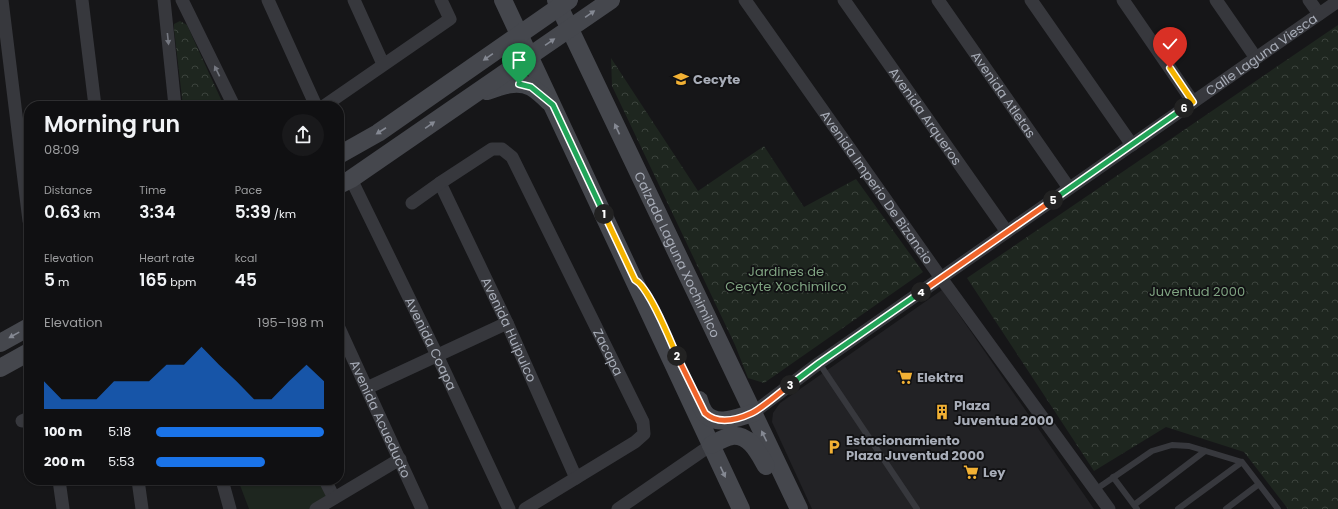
<!DOCTYPE html>
<meta charset="utf-8">
<style>
:root{--surface:#101012;--page:#19191b;--text:#f1f3f6;--muted:#9c9d9f;--line:#303032;--accent:#1a73e8}
body{margin:0;font-family:Poppins,sans-serif;background:var(--page);color:var(--text);height:100vh;display:flex;flex-direction:column;font-size:15px;white-space:nowrap}
*{box-sizing:border-box;margin:0}
p{font-size:13px;color:var(--muted)}
.icon{flex:none;width:22px;height:22px;fill:none;stroke:currentColor;stroke-width:2;stroke-linecap:round;stroke-linejoin:round}
.map{position:relative;flex:1;overflow:hidden}
.side{position:absolute;left:24px;top:101px;width:320px;height:384px;display:flex;flex-direction:column;background:var(--surface);border-radius:16px;box-shadow:0 1px 3px #0004,0 0 0 1px var(--line)}
.side>*{flex:none}
.pin{position:absolute;display:grid;place-items:center;width:34px;height:34px;color:#fff;margin:-41px -17px;border-radius:50% 50% 50% 0;rotate:-45deg;box-shadow:0 0 4px #0007}
.pin .icon{rotate:45deg}
.km{position:absolute;width:20px;height:20px;margin:-10px;border-radius:50%;background:#222;color:#fff;font-size:11px;line-height:20px;text-align:center}
.round{display:grid;place-items:center;flex:none;width:42px;height:42px;border-radius:21px;background:var(--page)}
.overview{display:flex;align-items:center;justify-content:space-between;height:68px;padding:0 20px}
h1{font-size:22px;font-weight:600;line-height:30px}
.stats{display:grid;grid-template-columns:repeat(3,1fr);gap:6px;height:68px;padding:4px 20px}
.stats div{display:grid;align-content:center}
.stats b{font-size:17px;font-weight:600}
.stats small{font-size:11px;font-weight:400}
.stats p{font-size:11px}
.chart{height:112px;padding:8px 20px}
.chart p{display:flex;justify-content:space-between}
.chart svg{width:100%;height:72px;margin-top:4px;fill:var(--accent);opacity:.7}
ul{padding:0 20px;list-style:none;font-size:13px}
li{display:grid;grid-template-columns:64px 48px 1fr;align-items:center;height:30px}
li i{height:10px;border-radius:5px;background:var(--accent)}
.map>svg:first-child{display:block}
.built{fill:#222225}
.green{fill:#1e261f}
.forest{fill:url(#forest-crowns)}
.lines{fill:none;stroke-linecap:round;stroke-linejoin:round}
.service{stroke:#37383d;stroke-width:6}
.minor{stroke:#37383d;stroke-width:13}
.secondary{stroke:#45474d;stroke-width:18}
.oneway{fill:#858993}
.oneway2{fill:#757881}
.split-1-casing{stroke:#fff;stroke-width:8}
.split-2-casing{stroke:#fff;stroke-width:8}
.split-3-casing{stroke:#fff;stroke-width:8}
.split-4-casing{stroke:#fff;stroke-width:8}
.split-5-casing{stroke:#fff;stroke-width:8}
.split-6-casing{stroke:#fff;stroke-width:8}
.split-7-casing{stroke:#fff;stroke-width:8}
.split-1{stroke:#22a559;stroke-width:5}
.split-2{stroke:#f5b400;stroke-width:5}
.split-3{stroke:#f0652b;stroke-width:5}
.split-4{stroke:#22a559;stroke-width:5}
.split-5{stroke:#f0652b;stroke-width:5}
.split-6{stroke:#22a559;stroke-width:5}
.split-7{stroke:#f5b400;stroke-width:5}
.labels{text-anchor:middle;dominant-baseline:central;stroke-width:3.5;stroke-linejoin:round;paint-order:stroke}
.street-label{font-size:13px;fill:#a8adb8;stroke:#111113}
.poi-label{font-size:13px;font-weight:bold;fill:#a8adb8;stroke:#111113;text-anchor:start}
.park-label{font-size:13px;fill:#7fa381;stroke:#111113}
</style>
<div class="map">
<svg width="1338" height="509" viewBox="0 0 1338 509">
<defs>
<pattern id="forest-crowns" width="20" height="18" patternUnits="userSpaceOnUse"><rect width="20" height="18" fill="#1e261f"/><path d="M2 6a3 3 0 1 1 6 0M12 15a3 3 0 1 1 6 0" fill="none" stroke="#3c433d"/></pattern>
</defs>
<rect width="100%" height="100%" fill="#161618"/>
<path class="built" d="M942,290l152,219h-282l-40,-87 1,-9 7,-10z"/>
<path class="green" d="M238,480h87l9,18 -21,11h-64z"/>
<path class="forest" d="M180,21l7,4 37,81h-41l-9,-77v-5z
M1338,25v484h-50l-44,-57 -78,-25 -72,44 -127,-193z
M611,58l87,133 66,-45 40,61 52,-28 67,93 -159,111 -16,-5 -13,-33 -123,-259z"/>
<g class="lines">
<path class="service" d="M819,363l98,146
M1113,477l24,32
M1095,490l57,-39 20,-6 17,1 53,16 36,47
M1134,505l71,-54
M1178,509l64,-47
M1226,509l33,-25"/>
<g class="minor">
<path d="M2,0l27,221"/>
<path d="M82,0l13,106"/>
<path d="M164,0l11,106"/>
<path d="M182,0l52,106"/>
<path d="M268,0l48,106"/>
<path d="M354,0l29,64"/>
<path id="s1" d="M745,0l196,278 168,231"/>
<path id="s2" d="M844,0l163,232"/>
<path id="s3" d="M938,0l131,188"/>
<path d="M1031,0l101,145"/>
<path d="M1123,0l70,102"/>
<path d="M1216,0l40,58"/>
<path d="M1309,0l10,14"/>
<path d="M324,106l126,-87 -9,-19"/>
<path id="s4" d="M351,179l86,176 72,154"/>
<path id="s5" d="M440,183l67,140 69,155"/>
<path id="s6" d="M412,203l28,-20 52,-34h10l10,8 131,265 1,12 -9,8 -110,67"/>
<path id="s7" d="M339,328l83,181"/>
<path d="M367,388l140,-65"/>
<path id="s8" d="M753,413l66,-50 519,-362"/>
<path d="M22,421l7,-3"/>
<path d="M59,480l4,29"/>
<path d="M138,480l4,29"/>
<path d="M222,480l8,29"/>
<path d="M325,480l9,18"/>
<path d="M316,509l84,-50"/>
<path d="M618,509l93,-64"/>
</g>
<g class="secondary">
<path d="M503,0l238,509"/>
<path id="s9" d="M556,0l243,509"/>
<path d="M487,91c14,-5 30,-11 44,-4 7,4 13,10 18,15"/>
<path d="M339,155l39,-22 191,-133"/>
<path d="M339,185l12,-6 260,-179"/>
<path d="M0,343l29,-16"/>
<path d="M0,368l29,-16"/>
<path d="M699,400c1,4 3,9 5,12 11,16 35,5 49,1"/>
<path d="M711,445c6,-3 14,-8 21,-9 18,-2 27,18 34,30"/>
</g>
</g>
<defs><path id="oneway-solid" d="M-6-.8H1V-3.2L6.5 0L1 3.2V.8H-6Z"/></defs>
<g class="oneway">
<use href="#oneway-solid" transform="translate(590 14) rotate(-35)"/>
<use href="#oneway-solid" transform="translate(550 42) rotate(-34)"/>
<use href="#oneway-solid" transform="translate(488 57) rotate(145)"/>
<use href="#oneway-solid" transform="translate(430 125) rotate(-35)"/>
<use href="#oneway-solid" transform="translate(617 129) rotate(-115)"/>
<use href="#oneway-solid" transform="translate(381 131) rotate(147)"/>
<use href="#oneway-solid" transform="translate(14 335) rotate(151)"/>
<use href="#oneway-solid" transform="translate(764 436) rotate(-116)"/>
<use href="#oneway-solid" transform="translate(723 472) rotate(65)"/>
</g>
<g class="oneway2">
<use href="#oneway-solid" transform="translate(168 39) rotate(84)"/>
<use href="#oneway-solid" transform="translate(217 71) rotate(-116)"/>
</g>
<g class="lines">
<g class="split-1-casing">
<path id="split-1" d="M519,84l12,3 22,18 51,109"/>
</g>
<g class="split-2-casing">
<path id="split-2" d="M604,214l31,66c14,7 35,60 42,76"/>
</g>
<g class="split-3-casing">
<path id="split-3" d="M677,356l28,57c13,12 32,7 47,0 9,-4 28,-21 38,-28"/>
</g>
<g class="split-4-casing">
<path id="split-4" d="M790,385l29,-22 102,-71"/>
</g>
<g class="split-5-casing">
<path id="split-5" d="M921,292l132,-92"/>
</g>
<g class="split-6-casing">
<path id="split-6" d="M1053,200l131,-92"/>
</g>
<g class="split-7-casing">
<path id="split-7" d="M1170,68l23,34 -9,6"/>
</g>
<use href="#split-1" class="split-1"/>
<use href="#split-2" class="split-2"/>
<use href="#split-3" class="split-3"/>
<use href="#split-4" class="split-4"/>
<use href="#split-5" class="split-5"/>
<use href="#split-6" class="split-6"/>
<use href="#split-7" class="split-7"/>
</g>
<defs>
<g id="school-bare" transform="scale(1.2)"><path d="M0-5L7-2L0 1L-7-2ZM-4 1L0 2.5L4 1V4Q0 6-4 4Z" fill="#f2b134" stroke="#111113" stroke-width="2.5" paint-order="stroke"/></g>
<g id="supermarket-bare" transform="scale(1.2)"><path d="M-6-5.5h2.5l.6 2H6L4.5 2H-2.5L-4.4-4H-6ZM-1.5 3.2a1.3 1.3 0 1 0 .1 0ZM3 3.2a1.3 1.3 0 1 0 .1 0Z" fill="#f2b134" stroke="#111113" stroke-width="2.5" paint-order="stroke"/></g>
<g id="building-bare" transform="scale(1.2)"><path d="M-4-6H4V6H1V3H-1V6H-4ZM-2.5-4.3h1.7v1.8h-1.7ZM.8-4.3h1.7v1.8H.8ZM-2.5-1h1.7V.8h-1.7ZM.8-1h1.7V.8H.8Z" fill="#f2b134" stroke="#111113" stroke-width="2.5" paint-order="stroke"/></g>
<g id="parking-bare" transform="scale(1.2)"><path d="M-3.5-5.5H1a3.5 3.5 0 0 1 0 7H-1V5.5H-3.5ZM-1-3.4V-.6H.8a1.4 1.4 0 0 0 0-2.8Z" fill="#f2b134" stroke="#111113" stroke-width="2.5" paint-order="stroke"/></g>
</defs>
<g fill-rule="evenodd">
<use href="#school-bare" x="681" y="79"/>
<use href="#supermarket-bare" x="905" y="377"/>
<use href="#building-bare" x="942" y="412"/>
<use href="#parking-bare" x="834" y="447"/>
<use href="#supermarket-bare" x="971" y="472"/>
</g>
<g class="labels">
<g class="street-label">
<text stroke="none"><textPath href="#s8" startOffset="622">Calle Laguna Viesca</textPath></text>
<text stroke="none"><textPath href="#s3" startOffset="115">Avenida Atletas</textPath></text>
<text stroke="none"><textPath href="#s2" startOffset="142">Avenida Arqueros</textPath></text>
<text stroke="none"><textPath href="#s1" startOffset="229">Avenida Imperio De Bizancio</textPath></text>
<text stroke="none"><textPath href="#s9" startOffset="282">Calzada Laguna Xochimilco</textPath></text>
<text stroke="none"><textPath href="#s5" startOffset="162">Avenida Huipulco</textPath></text>
<text stroke="none"><textPath href="#s4" startOffset="183">Avenida Coapa</textPath></text>
<text stroke="none"><textPath href="#s6" startOffset="337">Zacapa</textPath></text>
<text stroke="none"><textPath href="#s7" startOffset="100">Avenida Acueducto</textPath></text>
</g>
<g class="poi-label">
<text x="693" y="79">Cecyte</text>
<text x="917" y="377">Elektra</text>
<text x="954" y="405">Plaza<tspan x="954" dy="15">Juventud 2000</tspan></text>
<text x="846" y="440">Estacionamiento<tspan x="846" dy="15">Plaza Juventud 2000</tspan></text>
<text x="983" y="472">Ley</text>
</g>
<g class="park-label">
<text x="786" y="271">Jardines de<tspan x="786" dy="15">Cecyte Xochimilco</tspan></text>
<text x="1197" y="291">Juventud 2000</text>
</g>
</g>
</svg>
<div class="pin" style="left:519px;top:84px;background:#1e9e55"><svg class="icon" aria-label="arrive" viewBox="0 0 24 24"><path d="M6 21V4h12l-3 4 3 4H6"/></svg></div>
<div class="pin" style="left:1170px;top:68px;background:#d93025"><svg class="icon" aria-label="check" viewBox="0 0 24 24"><path d="M5 12l5 5 9-10"/></svg></div>
<b class="km" style="left:604px;top:214px">1</b>
<b class="km" style="left:677px;top:356px">2</b>
<b class="km" style="left:790px;top:385px">3</b>
<b class="km" style="left:921px;top:292px">4</b>
<b class="km" style="left:1053px;top:200px">5</b>
<b class="km" style="left:1184px;top:108px">6</b>
<section class="side">
<div class="overview"><div><h1>Morning run</h1><p>08:09</p></div><a class="round"><svg class="icon" aria-label="share" viewBox="0 0 24 24"><path d="M12 15V3M7 8l5-5 5 5M5 13v7h14v-7"/></svg></a></div>
<div class="stats">
<div><p>Distance</p><b>0.63<small> km</small></b></div>
<div><p>Time</p><b>3:34</b></div>
<div><p>Pace</p><b>5:39<small> /km</small></b></div>
</div>
<div class="stats">
<div><p>Elevation</p><b>5<small> m</small></b></div>
<div><p>Heart rate</p><b>165<small> bpm</small></b></div>
<div><p>kcal</p><b>45</b></div>
</div>
<div class="chart"><p><span>Elevation</span>195–198 m</p>
<svg viewBox="0 0 160 44" preserveAspectRatio="none"><path d="M0 44V27L10 38L20 38L30 38L40 27L50 27L60 27L70 17L80 17L90 6L100 17L110 27L120 38L130 38L140 27L150 17L160 27V44z"/></svg>
</div>
<ul>
<li><b>100 m</b>5:18<i style="width:100%"></i></li>
<li><b>200 m</b>5:53<i style="width:65%"></i></li>
</ul>
</section>
</div>
